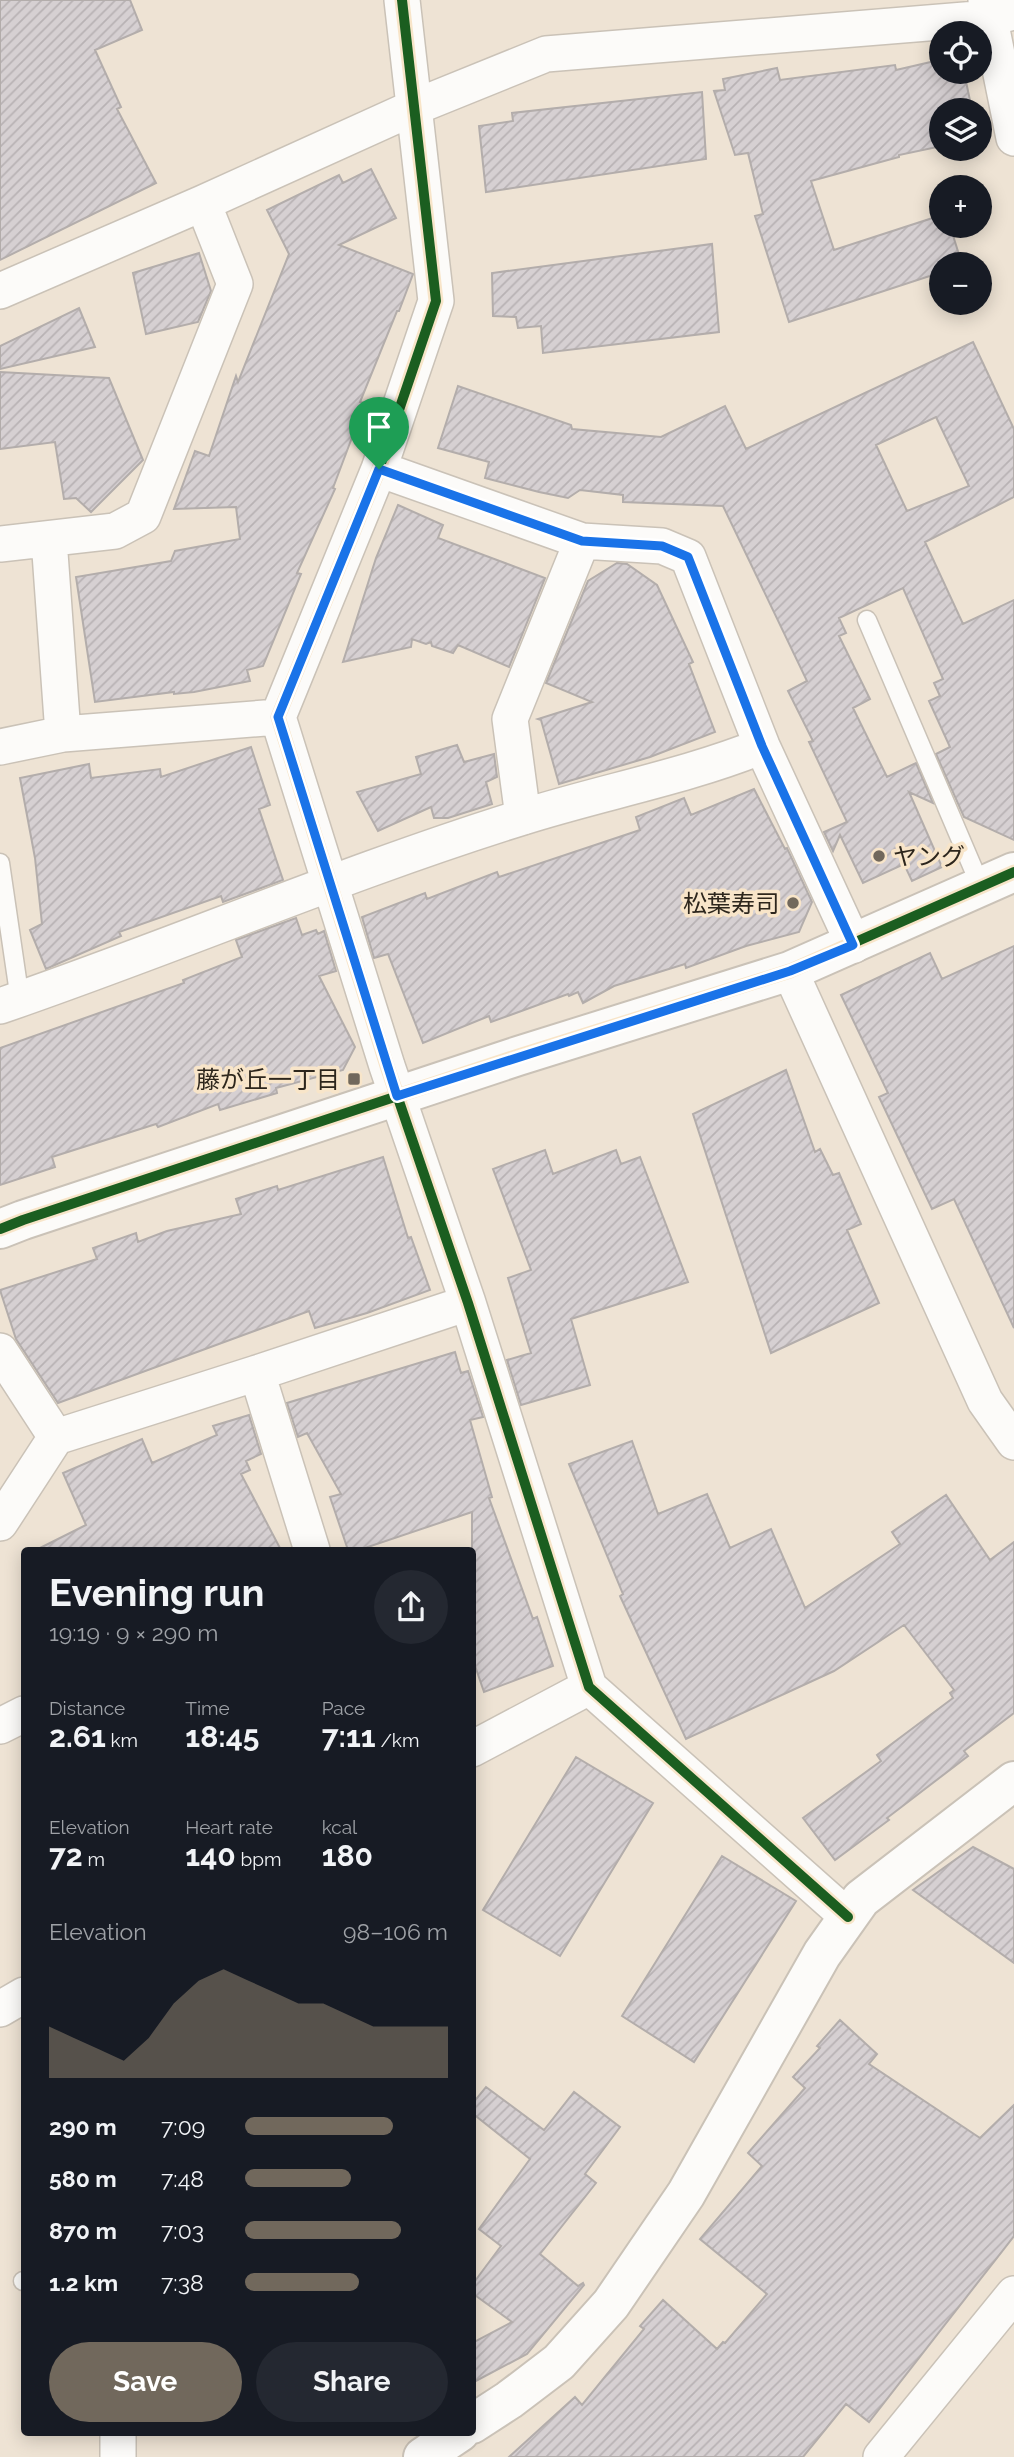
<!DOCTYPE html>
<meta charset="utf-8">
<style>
:root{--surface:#171b24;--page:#242831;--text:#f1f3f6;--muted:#9ea1a6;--accent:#71685c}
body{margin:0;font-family:Raleway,"Noto Sans JP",sans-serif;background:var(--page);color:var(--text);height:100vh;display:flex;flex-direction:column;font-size:26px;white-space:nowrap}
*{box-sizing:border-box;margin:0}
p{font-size:23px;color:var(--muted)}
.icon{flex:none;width:38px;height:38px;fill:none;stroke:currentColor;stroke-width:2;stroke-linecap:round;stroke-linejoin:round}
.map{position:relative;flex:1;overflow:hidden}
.details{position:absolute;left:21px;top:1547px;width:455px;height:889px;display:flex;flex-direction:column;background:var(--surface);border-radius:7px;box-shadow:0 4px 18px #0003}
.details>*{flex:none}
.buttons{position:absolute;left:929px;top:21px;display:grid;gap:14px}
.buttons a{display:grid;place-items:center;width:63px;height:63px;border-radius:50%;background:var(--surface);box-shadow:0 4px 18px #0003;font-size:35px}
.pin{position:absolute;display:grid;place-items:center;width:60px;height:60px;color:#fff;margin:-72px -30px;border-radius:50% 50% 50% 0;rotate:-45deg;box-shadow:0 0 7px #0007}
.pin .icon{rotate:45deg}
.round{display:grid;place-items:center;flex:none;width:74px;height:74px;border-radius:37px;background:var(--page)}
.overview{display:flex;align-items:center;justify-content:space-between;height:119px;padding:0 28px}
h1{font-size:38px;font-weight:700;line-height:52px}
.metrics{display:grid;grid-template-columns:repeat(3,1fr);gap:10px;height:119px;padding:7px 28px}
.metrics div{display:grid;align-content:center}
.metrics b{font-size:30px;font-weight:700}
.metrics small{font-size:19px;font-weight:400}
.metrics p{font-size:19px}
.chart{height:196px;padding:14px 28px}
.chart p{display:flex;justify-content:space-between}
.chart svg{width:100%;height:126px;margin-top:7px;fill:var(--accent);opacity:.7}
.action{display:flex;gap:14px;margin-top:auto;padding:14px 28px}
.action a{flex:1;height:80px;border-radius:42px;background:var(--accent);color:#fff;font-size:28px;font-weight:700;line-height:80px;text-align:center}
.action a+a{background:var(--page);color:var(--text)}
ul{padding:0 28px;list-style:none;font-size:23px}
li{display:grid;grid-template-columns:112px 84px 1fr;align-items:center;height:52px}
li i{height:18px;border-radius:9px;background:var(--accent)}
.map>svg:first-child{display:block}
.building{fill:url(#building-hatch);stroke:#b3adab;stroke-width:2;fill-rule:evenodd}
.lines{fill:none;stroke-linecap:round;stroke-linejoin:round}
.service-casing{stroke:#cac2b7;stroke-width:21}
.minor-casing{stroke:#cac2b7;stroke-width:38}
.tertiary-casing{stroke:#cac2b7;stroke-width:42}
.service{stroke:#fcfbf9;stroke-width:18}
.minor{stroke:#fcfbf9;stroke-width:35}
.tertiary{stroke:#fcfbf9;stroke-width:38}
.cycleway-casing{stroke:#f8e5c9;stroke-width:15}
.cycleway{stroke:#1b5e20;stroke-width:10}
.route-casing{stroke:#fff;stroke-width:14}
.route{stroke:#1a73e8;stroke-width:9}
.poi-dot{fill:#71685c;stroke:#f8e5c9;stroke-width:2.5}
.labels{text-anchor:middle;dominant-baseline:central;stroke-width:7;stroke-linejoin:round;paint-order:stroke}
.poi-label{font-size:24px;fill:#2d261c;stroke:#f8e5c9;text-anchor:end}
</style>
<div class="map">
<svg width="1014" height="2457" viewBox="0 0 1014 2457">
<defs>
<pattern id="building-hatch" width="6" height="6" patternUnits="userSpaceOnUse" patternTransform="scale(1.75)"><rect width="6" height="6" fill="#d6d0d2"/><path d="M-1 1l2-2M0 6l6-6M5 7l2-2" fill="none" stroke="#b8b2b4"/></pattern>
</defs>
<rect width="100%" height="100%" fill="#eee3d4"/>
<path class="building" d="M0,0h130l12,30 -47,20 26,57 -4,2 39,74 -156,77z
M935,61l1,7 6,-1v5h22l8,38h-30v36l-43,9v2l-88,24 23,69 108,-35v11h8l12,38h-20v8l-153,50 -34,-106 8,-2 -15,-61 -13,2 -21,-64 11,-1 -2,-11 54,-11 3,12 115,-15 1,5z
M702,92l4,67 -220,33 -7,-66 34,-5 -1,-8z
M371,169l25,49 -57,27 74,29 -14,37h-2l-37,91 5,1 -32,85 2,1 -38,84 4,1 -38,92 -16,4 3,11 -56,11 -20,2v-2l-79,10 -19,-125 95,-16 4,-10 65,-12 -4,-32 -62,2 21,-58 14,5 27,-80 2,6 51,-128 -22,-44 72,-35 4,8z
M712,244l7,88 -176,21 -2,-27 -23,2 -2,-11 -23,-1 -1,-43z
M199,253l12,38 -13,31 -52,12 -13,-61z
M79,308l16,39 -95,22v-23z
M973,342l41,87v68l-89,45 38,82 51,-24v240l-50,-23 -28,-63 14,-7 -21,-46 11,-5 -6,-13 9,-4 -40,-91 -64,30 7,15 -7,3 31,63 -17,9 34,69 29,-14 17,40 -24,-11 33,75 -30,14 -8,-17 -41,19 -23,-48 -7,16 -9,-19 23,-10 -38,-80 4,-1 -25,-50 19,-10 -84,-175 -100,-4v-7l-43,-5 -12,8 -29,-6 -54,-14 4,-16 -51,-14 20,-62 113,39 1,4 89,8 64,-31 21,43zM936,417l33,69 -62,25 -31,-66z
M0,372l109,6 34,82 -52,52 -15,-14 -12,1 -9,-57 -55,7z
M398,505l45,20 -5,13 107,40 -36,89 -51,-22 -5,8 -21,-7 -1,-4 -5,2 -14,-5 -1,8 -68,15 33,-104z
M617,563l10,1 30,21 36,77 -4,2 26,68 -65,25 -91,27 -18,-64 -3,-1 54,-17 -46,-19 42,-102z
M457,745l7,17 30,-8 3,23 -11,5 6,22 -44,14h-14l-3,-11 -53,24 -21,-39 64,-18 -5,-17z
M251,747l19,58 -11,4 24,71 -60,22 -2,-6 -102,36 2,4 -75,33 -16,-39 12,-6 -7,-66 -15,-80 69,-14 2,14 69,-9 1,8z
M754,789l31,60 2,-1 25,54 -13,30 -53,14 -60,22 -1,-4 -71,22 -31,17 -5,-11 -9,4 -1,-2 -77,28 -2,-6 -66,27 -35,-89 -14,4 -12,-41 63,-24 2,6 70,-27 2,5 141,-47 -4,-13 48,-19 7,17z
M296,918l6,17 14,-5 2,4 6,-3 12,40 -17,5 36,71 -12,23 -67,18 1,5 -57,17 -2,-6 -60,23 -2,-3 -104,33 3,10 -55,18v-137l184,-65 -1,-3 59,-23 -6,-17z
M1014,946v382l-60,-129 -22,10 -53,-112 9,-4 -47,-98 89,-42 12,26z
M786,1070l29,82 5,-3 13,26 6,-2 22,51 -14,6 32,73 -108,50 -78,-239z
M545,1150l8,24 63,-24 5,14 19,-7 48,125 -117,37 19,66 -69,20 -14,-45 24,-7 -23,-75 23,-8 -38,-101z
M383,1157l25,81 3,-1 19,53 -63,23 -52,15 -6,-17 -251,92 -42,-64 -16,-49 97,-31 -4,-11 43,-15 2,9 29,-11 74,-17 -5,-15 41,-13 1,4z
M455,1352l6,21 7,-2 15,46 -13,3 22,77 -3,1 44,121 4,-2 16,49 -69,26 -12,-35v-145l-113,38h-11l-18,-53 11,-3 -34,-61 -9,4 -11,-34z
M249,1415l12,39 -15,7 4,9 -9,4 40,76h-245l50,-25 -23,-52 79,-34 10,24 65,-28 -4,-9z
M632,1441l26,73 49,-20 23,54 41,-19 34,79 95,-64 -8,-12 54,-37 44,65 24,-18v171l-50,38 4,5 -81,62 2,2 -54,40 -32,-42 78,-57 -4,-6 76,-57 -3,-5 4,-3 -50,-65 -70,46 -148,68 -66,-143 3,-2 -54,-130z
M576,1757l77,46 -93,153 -77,-46z
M973,1847l41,22v94l-101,-73z
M722,1856l74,45 -102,161 -72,-46z
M840,2020l37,34 -8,10 111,74 34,-33v131l-145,186 -23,-18 -43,53h-294l66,-60 7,8 62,-76 -4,-3 23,-26 54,49 6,-7 2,1 42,-49 -67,-55 62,-73 -14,-13 57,-65 -12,-11 27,-29 -3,-2z
M486,2087l58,43 30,-38 46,35 -35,47 11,9 -56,71 38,32 5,-3 1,2 -57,69 -55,29v-40l40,-21 -40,-29v-8l29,-39 -22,-17 51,-70 -58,-46v-9z"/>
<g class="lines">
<g class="service-casing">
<path id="service" d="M867,620l114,267
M0,863l20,137
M23,2281h1"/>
</g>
<g class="minor-casing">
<path id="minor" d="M402,0l34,301 -57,168 -101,248 109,349 81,237 121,384 259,230
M986,0l28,138
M0,291l203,-88 212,-96 131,-53 443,-36 25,-6
M379,469l203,72 80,5 26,11 74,189 92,199
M49,539l14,195
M0,544l115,-13 28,-15 92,-232 -32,-81
M0,747l63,-13 215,-17
M523,817l-13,-98 72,-178
M790,971l195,430 29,41
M0,1006c175,-60 346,-134 523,-189 79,-25 162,-40 239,-71
M0,1351l56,86 201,-64 211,-70
M257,1373l55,177
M0,1523l56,-86
M0,1726l24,-12
M472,1749l117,-62
M0,2009l24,-14
M118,2457v-25
M881,2457l133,-163"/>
</g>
<g class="tertiary-casing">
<path id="tertiary" d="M0,1229l23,-9 495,-164 272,-85 224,-99
M472,2424l37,-24 50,-38 52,-58 75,-110 136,-240 39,-55 153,-118
M423,2457l37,-25"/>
</g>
<use href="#service" class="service"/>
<use href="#minor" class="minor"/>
<use href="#tertiary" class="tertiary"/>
<g class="cycleway-casing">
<path id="cycleway" d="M402,0l34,301 -57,168 -101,248 109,349 81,237 121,384 259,230
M0,1229l23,-9 495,-164 272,-85 224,-99"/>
</g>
<use href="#cycleway" class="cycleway"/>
</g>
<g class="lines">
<g class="route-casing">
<path id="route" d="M379,469l203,72 80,5 26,11 74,189 91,199 -63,26 -393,125 -119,-379z"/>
</g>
<use href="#route" class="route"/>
</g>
<g class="poi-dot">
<circle cx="879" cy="856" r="7"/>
<circle cx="793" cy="903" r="7"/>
<rect x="347" y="1072" width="14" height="14" rx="3.5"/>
</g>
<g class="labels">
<g class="poi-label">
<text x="893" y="856" text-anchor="start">ヤング</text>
<text x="779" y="903">松葉寿司</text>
<text x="340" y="1079">藤が丘一丁目</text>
</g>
</g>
</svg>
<div class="buttons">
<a><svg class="icon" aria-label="locate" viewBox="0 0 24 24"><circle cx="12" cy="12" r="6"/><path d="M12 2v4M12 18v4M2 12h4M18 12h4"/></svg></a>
<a><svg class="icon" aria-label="layers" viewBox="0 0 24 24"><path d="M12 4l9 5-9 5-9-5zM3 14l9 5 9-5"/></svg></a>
<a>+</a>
<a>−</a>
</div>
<div class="pin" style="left:379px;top:469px;background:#1e9e55"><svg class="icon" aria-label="arrive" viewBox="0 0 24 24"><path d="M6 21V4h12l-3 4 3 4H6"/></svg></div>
<section class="details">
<div class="overview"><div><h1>Evening run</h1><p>19:19 · 9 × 290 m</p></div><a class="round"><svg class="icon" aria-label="share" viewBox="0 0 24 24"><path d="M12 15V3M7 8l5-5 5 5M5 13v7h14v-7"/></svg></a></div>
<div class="metrics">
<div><p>Distance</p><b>2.61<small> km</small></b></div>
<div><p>Time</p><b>18:45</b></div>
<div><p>Pace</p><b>7:11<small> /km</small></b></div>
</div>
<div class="metrics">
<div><p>Elevation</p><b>72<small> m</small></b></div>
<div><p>Heart rate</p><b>140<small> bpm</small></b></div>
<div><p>kcal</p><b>180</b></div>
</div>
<div class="chart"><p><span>Elevation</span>98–106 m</p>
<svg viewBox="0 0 160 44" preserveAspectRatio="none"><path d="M0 44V26L10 30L20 34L30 38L40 30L50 18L60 10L70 6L80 10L90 14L100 18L110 18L120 22L130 26L140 26L150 26L160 26V44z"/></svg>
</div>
<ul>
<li><b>290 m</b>7:09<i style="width:73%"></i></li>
<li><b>580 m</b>7:48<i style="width:52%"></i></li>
<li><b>870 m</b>7:03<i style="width:77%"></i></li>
<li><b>1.2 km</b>7:38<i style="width:56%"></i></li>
</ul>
<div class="action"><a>Save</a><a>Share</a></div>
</section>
</div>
